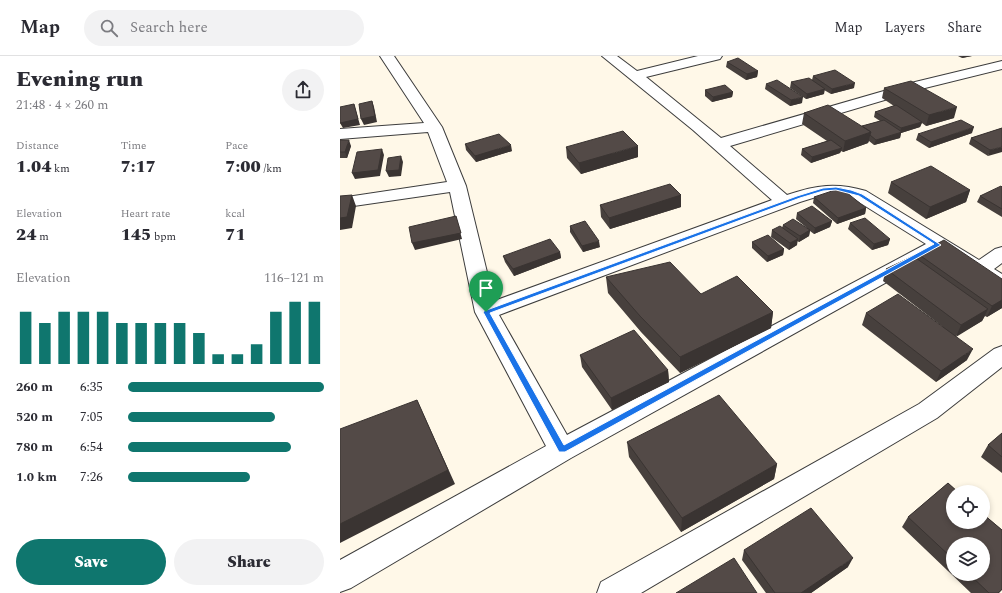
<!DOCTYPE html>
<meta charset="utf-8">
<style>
:root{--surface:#fff;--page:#f2f2f3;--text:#2b2b33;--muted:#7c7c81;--line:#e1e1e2;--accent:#0f766e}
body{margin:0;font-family:Spectral,serif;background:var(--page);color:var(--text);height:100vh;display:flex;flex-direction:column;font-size:15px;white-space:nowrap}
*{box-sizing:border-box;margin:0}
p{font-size:13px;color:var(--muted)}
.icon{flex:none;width:22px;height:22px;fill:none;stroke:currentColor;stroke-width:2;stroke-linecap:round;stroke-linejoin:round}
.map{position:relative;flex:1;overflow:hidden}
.sheet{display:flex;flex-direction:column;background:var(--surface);width:340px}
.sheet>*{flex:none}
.fabs{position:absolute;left:606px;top:429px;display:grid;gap:8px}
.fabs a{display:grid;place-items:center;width:44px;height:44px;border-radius:50%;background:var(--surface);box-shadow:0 2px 6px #0003;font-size:20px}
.pin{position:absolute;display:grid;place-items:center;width:34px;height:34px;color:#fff;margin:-41px -17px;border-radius:50% 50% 50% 0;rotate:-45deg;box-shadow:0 0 4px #0007}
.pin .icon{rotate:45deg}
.round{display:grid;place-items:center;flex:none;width:42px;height:42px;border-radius:21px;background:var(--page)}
.head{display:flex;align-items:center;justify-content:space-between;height:68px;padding:0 16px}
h1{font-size:22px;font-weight:800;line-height:30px}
.stats{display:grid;grid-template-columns:repeat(3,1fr);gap:6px;height:68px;padding:4px 16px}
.stats div{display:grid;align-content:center}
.stats b{font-size:17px;font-weight:800}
.stats small{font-size:11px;font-weight:400}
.stats p{font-size:11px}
.chart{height:112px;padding:8px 16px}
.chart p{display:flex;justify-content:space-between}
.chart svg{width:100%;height:72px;margin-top:4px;stroke:var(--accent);stroke-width:6}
.action{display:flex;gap:8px;margin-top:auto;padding:8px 16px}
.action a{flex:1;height:46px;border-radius:24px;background:var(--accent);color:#fff;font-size:16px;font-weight:800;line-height:46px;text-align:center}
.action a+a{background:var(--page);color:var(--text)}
ul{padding:0 16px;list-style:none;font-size:13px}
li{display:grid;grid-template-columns:64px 48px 1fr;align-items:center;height:30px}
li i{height:10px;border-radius:5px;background:var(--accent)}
header{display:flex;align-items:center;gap:24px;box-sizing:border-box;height:56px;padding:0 20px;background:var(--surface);border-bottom:1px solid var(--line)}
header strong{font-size:19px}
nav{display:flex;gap:22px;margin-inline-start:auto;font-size:14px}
.search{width:280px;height:36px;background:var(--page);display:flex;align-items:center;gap:10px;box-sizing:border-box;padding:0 14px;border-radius:22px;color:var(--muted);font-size:15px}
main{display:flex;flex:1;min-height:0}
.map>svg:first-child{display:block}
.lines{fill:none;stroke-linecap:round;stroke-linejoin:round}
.minor-casing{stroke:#3d3d3d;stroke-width:2}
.minor{fill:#fff;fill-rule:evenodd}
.wall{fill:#47403d;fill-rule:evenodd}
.shaded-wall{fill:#3a3432}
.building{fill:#534a47;stroke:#3a3432}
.route{fill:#1a73e8;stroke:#fff;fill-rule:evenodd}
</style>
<header>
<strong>Map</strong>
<div class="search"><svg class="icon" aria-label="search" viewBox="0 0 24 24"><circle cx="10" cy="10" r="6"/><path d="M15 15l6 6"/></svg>Search here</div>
<nav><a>Map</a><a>Layers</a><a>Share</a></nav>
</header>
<main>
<section class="sheet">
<div class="head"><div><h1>Evening run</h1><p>21:48 · 4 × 260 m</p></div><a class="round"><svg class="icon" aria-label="share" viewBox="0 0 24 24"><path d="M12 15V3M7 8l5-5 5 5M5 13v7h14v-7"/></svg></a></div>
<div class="stats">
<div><p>Distance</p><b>1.04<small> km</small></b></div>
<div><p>Time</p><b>7:17</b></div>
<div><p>Pace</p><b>7:00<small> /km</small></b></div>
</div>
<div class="stats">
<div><p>Elevation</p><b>24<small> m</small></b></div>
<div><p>Heart rate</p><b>145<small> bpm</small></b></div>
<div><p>kcal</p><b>71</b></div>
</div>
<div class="chart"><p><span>Elevation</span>116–121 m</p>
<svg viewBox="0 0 160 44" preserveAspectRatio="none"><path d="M5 44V12M15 44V19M25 44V12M35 44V12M45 44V12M55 44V19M65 44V19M75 44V19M85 44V19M95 44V25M105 44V38M115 44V38M125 44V32M135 44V12M145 44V6M155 44V6"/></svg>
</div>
<ul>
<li><b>260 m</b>6:35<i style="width:100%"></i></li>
<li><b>520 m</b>7:05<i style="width:75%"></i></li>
<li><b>780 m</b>6:54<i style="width:83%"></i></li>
<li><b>1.0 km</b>7:26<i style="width:62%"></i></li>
</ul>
<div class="action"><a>Save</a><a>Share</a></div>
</section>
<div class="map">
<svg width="662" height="537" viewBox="0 0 662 537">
<rect width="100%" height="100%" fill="#fff8e8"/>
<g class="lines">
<g class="minor-casing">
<path id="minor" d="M40,0h14l48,71 24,59 28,115 278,-101 -79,-70 -91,-74h15l20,15 61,-15h24l-2,3 -74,18 75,61 194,-56 87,-21v8l-77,19 -195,58 57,49c29,-10 49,-13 79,-4l113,69 16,-11 7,-2v16l-8,6 8,5v16l-7,-2 -56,-35 -368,205 -220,130 -11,4v-32l206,-114 -71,-134 -25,-120 -110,16v-10l107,-16 -19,-50 -88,7v-10l84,-6zM490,139l24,4 72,45 -359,191 -68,-120 301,-113 16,-5z
M662,290v21l-65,51 -296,175h-44l4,-11 318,-178 75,-55z"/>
</g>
<use href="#minor" class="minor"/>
</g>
<path class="wall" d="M618,0h14l-10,2z
M387,6l31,9 -1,6 -11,3 -20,-13z
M473,20l41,12 -23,6 -7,-4v4l-18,5 -16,-11 1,-6 21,-2z
M426,28l36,19 -12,3 -25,-17z
M544,32l70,30 -28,8 -4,-3 -2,4 -19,6 -1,5 -26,7 -5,-4 -1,2 -25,9 -2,-1 -1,2 -29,10 -10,-8 1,-6 25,-8 -25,-17 2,-11 58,13 18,-5 -6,-4 1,-5 19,-6 -12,-8z
M365,34l28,2 -1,5 -20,5 -7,-6z
M662,72l-14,28 -19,-12 2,-6z
M632,77l-43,15 -13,-8 2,-6z
M0,84l11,6 -4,12h-7z
M125,88l47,7 -36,11 -10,-12z
M226,91l72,10 -57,17 -14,-16z
M551,126l79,8 -4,12 -40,17 -38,-26z
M662,131v30l-25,-15 3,-6z
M341,139v12l-71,22 -9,-12 -1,-12z
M474,141l52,11 -1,6 -28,10 -24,-21z
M457,157l35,8 -2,6 -16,7 -4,-3 -1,5 -10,6 -2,-1v4l-8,5 -18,-13 1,-7 10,-2 1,-3 24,3 -11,-9z
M510,167l40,16 -2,6 -16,5 -24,-21z
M230,170l30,21 -17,5 -13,-20z
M412,186l32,7 -1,6 -16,7 -15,-14z
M220,196l1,6 -47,18 -9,-14 -2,-6z
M578,198l84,25v29l-15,9 -2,-1 -3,5 -26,15 11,24 -31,22 -74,-57 4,-12 77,14 -60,-46 3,-12 30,-10z
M266,221l95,17 72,18 -2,16 -91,45 -39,-41 -33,-39z
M240,299l88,15 1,12 -57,28 -30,-43z
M662,377v40l-21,-16 7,-12z
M287,386l150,22 -3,15 -93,53 -52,-75z
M608,427l10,9h-5v30h30v-8l19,16v60l-3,3h-28l-69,-66 6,-10zM613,488h30v30h-30z
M404,494l104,17 -37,26h-45l-24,-33z"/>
<path class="shaded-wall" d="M623,0h9l-10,2z
M418,15l-1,6 -11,3 1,-6z
M515,27l-1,5 -23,6 1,-5z
M485,33l-1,5 -18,5 1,-5z
M393,36l-1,5 -20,5 1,-5z
M463,41l-1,6 -12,3 1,-6z
M32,45l2,6 3,15 -13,3 -3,-6z
M14,48l6,21 -17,3 -3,-5z
M617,51l-3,11 -28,8 3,-11z
M582,66l-2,5 -19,6 -1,5 -26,7 2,-5 24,-7 1,-5z
M634,71l-2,6 -43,15 2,-6z
M531,76l-3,11 -25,9 2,-11z
M9,84l2,6 -4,12 -2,-6z
M171,89l1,6 -36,11 -1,-6z
M298,90v11l-57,17 -2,-11z
M662,91v5l-14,4 2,-6z
M502,92l-2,5 -29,10 1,-6z
M42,93l2,6 -4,21 -25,3 -3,-6z
M61,100l2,6 -2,14 -12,1 -3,-6z
M630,134l-4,12 -40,17 4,-12z
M12,139l4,11 -4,22 -12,2v-12z
M341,139v12l-71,22 -1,-11z
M526,152l-1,6 -28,10 1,-6z
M116,160l6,23 -47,11 -3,-7z
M492,165l-2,6 -16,7 1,-6z
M470,174l-1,6 -10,6 1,-6z
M458,183l-1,6 -8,5 1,-7z
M550,183l-2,6 -16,5 2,-6z
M259,185l1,6 -17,5 -1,-6z
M444,193l-1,6 -16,7 1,-6z
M220,196l1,6 -47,18 -1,-7z
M662,244v8l-15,9 5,-11z
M648,253l-6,12 -26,16 5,-12z
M433,256l-2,16 -91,45v-16z
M633,293l-6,11 -31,22 5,-11z
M328,314l1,12 -57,28 -1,-12z
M77,344l38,84 -115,59v-19z
M437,408l-3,15 -93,53 1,-14z
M513,502l-5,9 -37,26h-10z"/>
<path class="building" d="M398,2l20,13 -11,3 -20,-12z
M495,14l20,13 -23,6 -19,-13z
M469,22l16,11 -18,5 -16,-12z
M437,24l26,17 -12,3 -25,-16z
M571,25l46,26 -28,8 -45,-27z
M385,29l8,7 -20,5 -8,-7z
M32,45l3,15 -14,3 -2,-15z
M14,48l4,15 -18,4v-16z
M488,49l43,27 -26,9 -41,-28z
M556,49l26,17 -21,6 -26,-16z
M544,64l18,12 -26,8 -6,-5 1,-3 -9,-6z
M621,64l13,7 -43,15 -13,-8z
M662,72v19l-12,3 -19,-12z
M283,75l15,15 -59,17 -13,-16z
M159,78l12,11 -36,11 -10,-12z
M0,84h9l-4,12h-5z
M491,84l11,8 -30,9 -10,-8z
M42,93l-4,21 -26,3 5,-21z
M61,100l-2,14 -13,1 2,-13z
M591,110l39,24 -40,17 -39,-25z
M330,128l11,11 -72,23 -9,-13z
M661,130l1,1v22l-22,-13z
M501,132l25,20 -28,10 -24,-21z
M12,139l-5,22 -7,1v-22z
M472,150l20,15 -17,7 -18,-15z
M116,160l5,17 -49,10 -3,-16z
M525,162l25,21 -16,5 -24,-21z
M453,163l17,11 -10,6 -17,-11z
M245,165l14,20 -17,5 -12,-20z
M440,170l18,13 -8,4 -18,-13z
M428,179l16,14 -16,7 -16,-14z
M210,183l10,13 -47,17 -10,-13z
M604,184l58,39v21l-10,6 -74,-52z
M573,200l75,53 -27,16 -75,-56z
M330,206l31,32 36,-18 36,36 -93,45 -40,-41 -34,-39z
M558,238l75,55 -32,22 -75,-58z
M294,274l34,40 -57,28 -31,-43z
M379,339l58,69 -95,54 -55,-76z
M77,344l31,70 -108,54v-95z
M662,377v24l-14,-12z
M608,427l10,9h-5v30h30v-8l19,16v59l-4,4h-9l-20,-19h14v-30h-30v15l-45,-42z
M471,452l42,50 -52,35h-26l-31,-43z
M394,502l23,35h-81z"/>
<path class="route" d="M496,131l15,3 11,4 79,51 -376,207h-6l-76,-140 1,-1 313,-115 26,-8zM496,134l23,6 75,48 -370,201 -74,-132 310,-115 23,-7z"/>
</svg>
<div class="fabs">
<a><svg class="icon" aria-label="locate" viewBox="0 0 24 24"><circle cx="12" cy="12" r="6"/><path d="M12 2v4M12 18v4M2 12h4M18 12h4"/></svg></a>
<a><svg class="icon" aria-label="layers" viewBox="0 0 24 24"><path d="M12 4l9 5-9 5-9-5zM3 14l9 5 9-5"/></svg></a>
</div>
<div class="pin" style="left:146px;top:256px;background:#1e9e55"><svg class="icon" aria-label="arrive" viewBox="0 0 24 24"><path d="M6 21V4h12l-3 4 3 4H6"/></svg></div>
</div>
</main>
